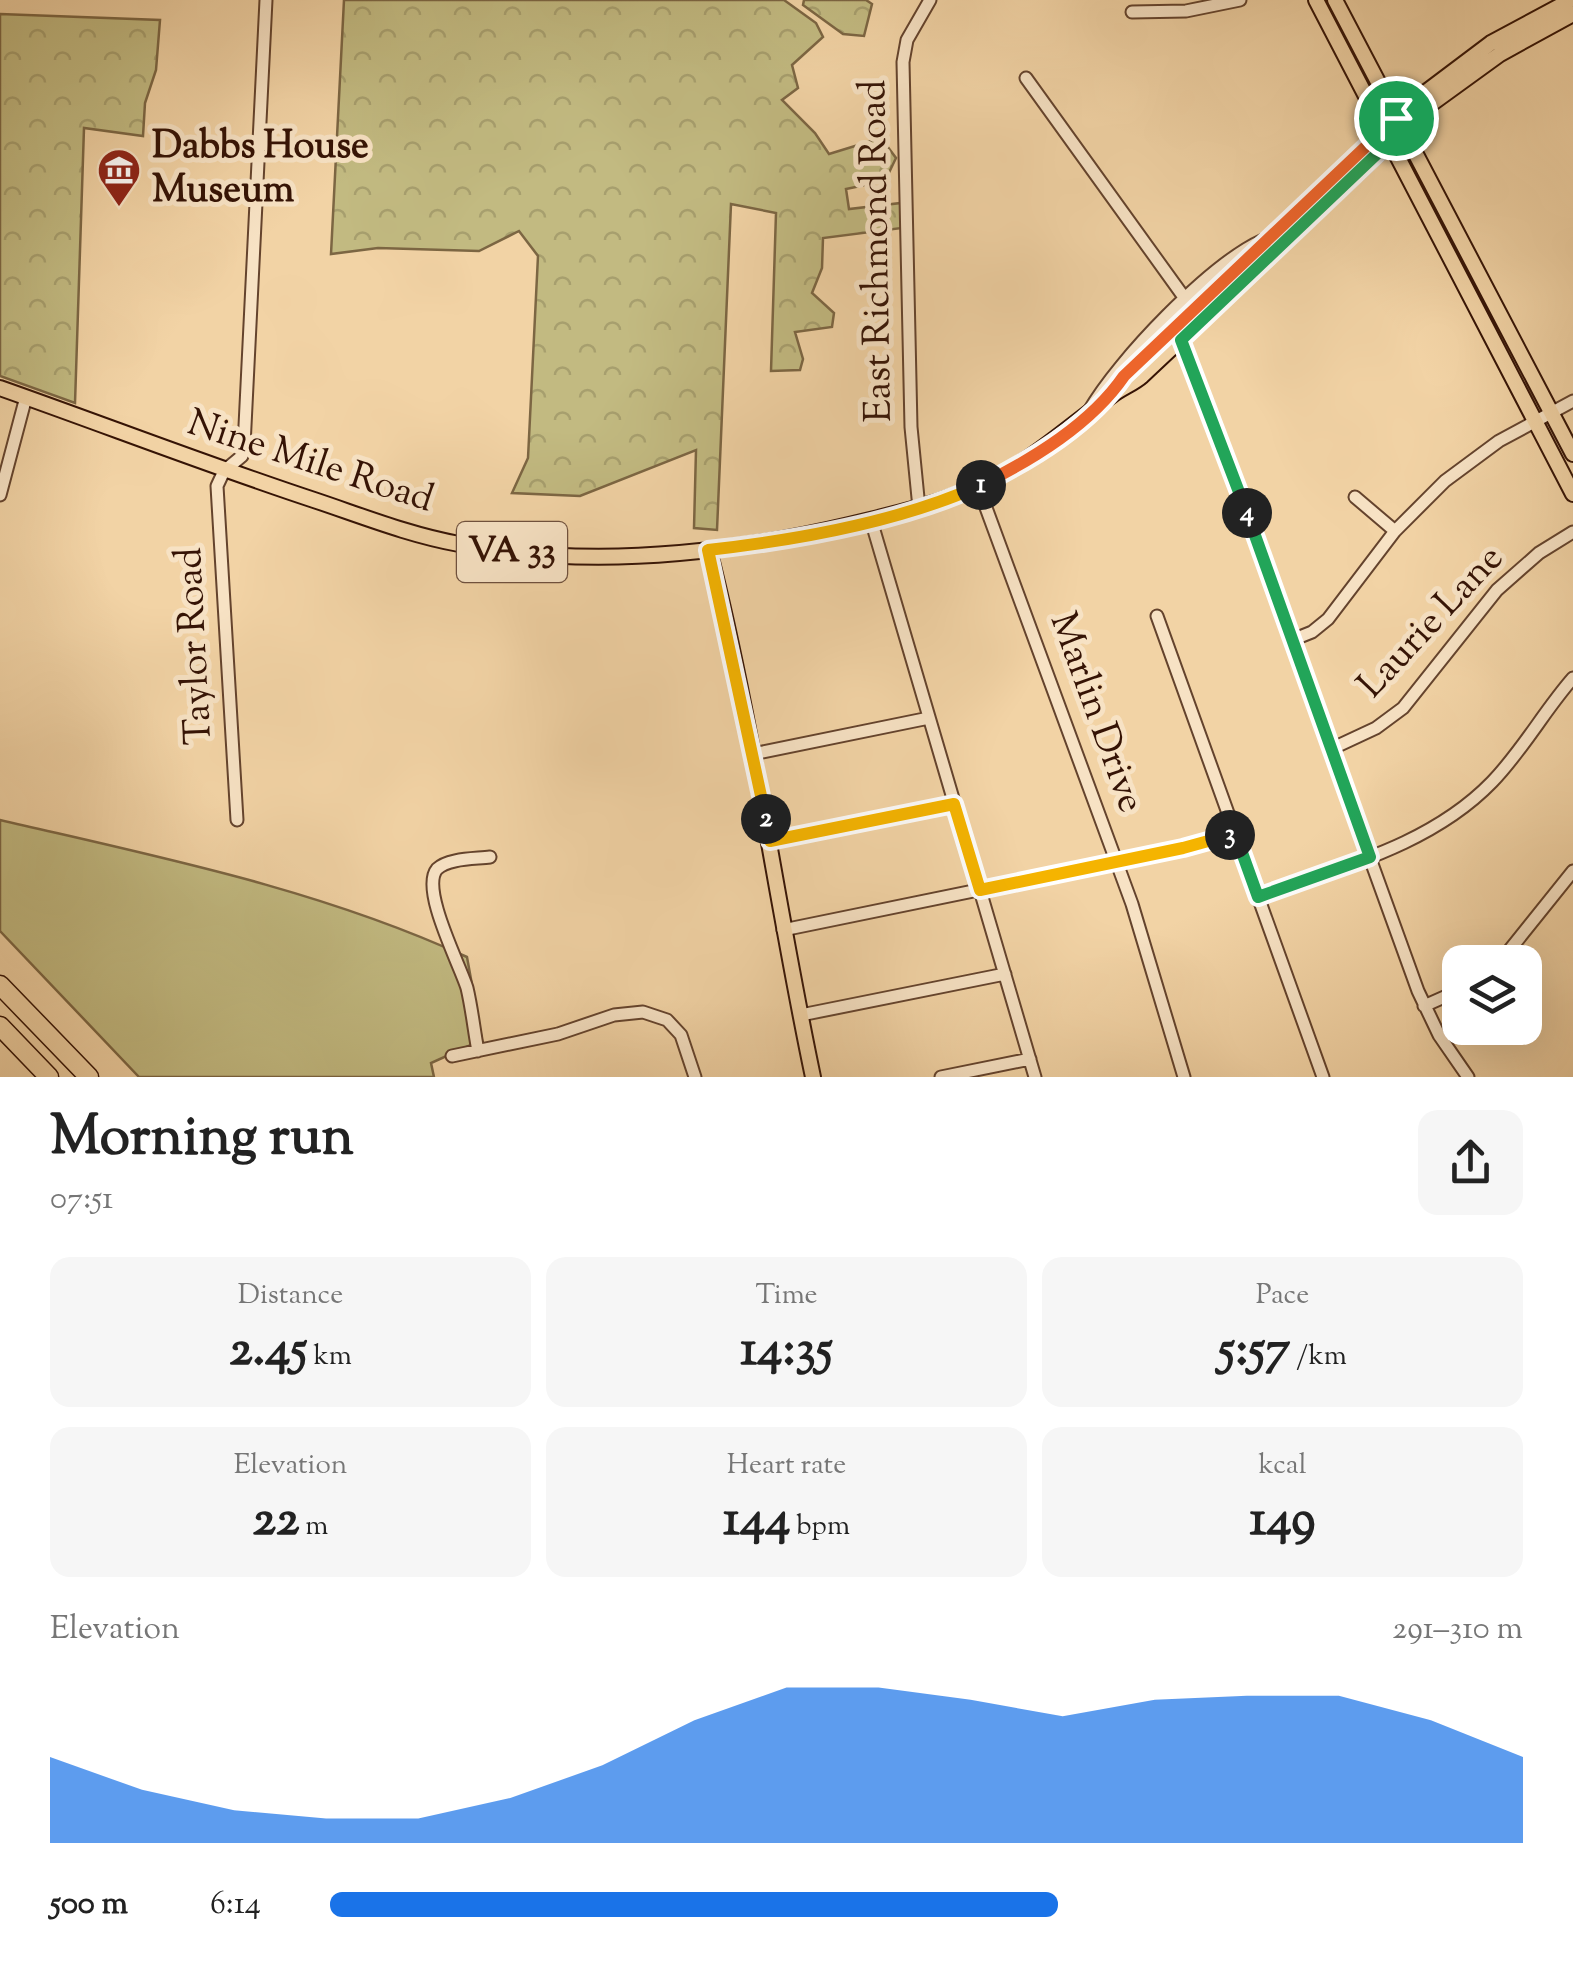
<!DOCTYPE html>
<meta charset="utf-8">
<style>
:root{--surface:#fff;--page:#f6f6f6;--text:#222;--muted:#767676;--accent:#1a73e8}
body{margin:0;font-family:"Sorts Mill Goudy",serif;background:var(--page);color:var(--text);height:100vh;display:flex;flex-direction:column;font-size:38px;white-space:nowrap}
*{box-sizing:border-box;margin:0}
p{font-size:32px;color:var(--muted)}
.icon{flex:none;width:55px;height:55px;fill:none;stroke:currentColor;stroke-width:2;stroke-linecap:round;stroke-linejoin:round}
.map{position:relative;height:1077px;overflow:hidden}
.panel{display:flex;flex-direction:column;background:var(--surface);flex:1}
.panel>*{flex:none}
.tools{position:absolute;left:1442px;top:945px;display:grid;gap:20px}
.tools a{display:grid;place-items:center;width:100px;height:100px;border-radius:20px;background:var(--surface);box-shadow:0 10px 40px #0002;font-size:50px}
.pin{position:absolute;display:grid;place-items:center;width:85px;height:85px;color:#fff;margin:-42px;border:5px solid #fff;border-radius:50%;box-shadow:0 2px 10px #0007}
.km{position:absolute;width:50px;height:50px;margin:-25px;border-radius:50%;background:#222;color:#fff;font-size:28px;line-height:50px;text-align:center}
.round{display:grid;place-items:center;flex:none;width:105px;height:105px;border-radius:20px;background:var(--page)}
.overview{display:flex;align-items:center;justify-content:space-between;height:170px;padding:0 50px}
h1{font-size:55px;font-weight:700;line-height:75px}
.metrics{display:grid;grid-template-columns:repeat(3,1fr);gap:15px;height:170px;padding:10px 50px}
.metrics div{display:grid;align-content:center;border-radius:20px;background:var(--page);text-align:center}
.metrics b{font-size:50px;font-weight:700}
.metrics small{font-size:28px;font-weight:400}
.metrics p{font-size:28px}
.chart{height:280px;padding:20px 50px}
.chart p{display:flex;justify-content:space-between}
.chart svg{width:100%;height:180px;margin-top:10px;fill:var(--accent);opacity:.7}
ul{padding:0 50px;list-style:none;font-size:32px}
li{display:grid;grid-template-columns:160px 120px 1fr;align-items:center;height:75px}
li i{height:25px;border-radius:12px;background:var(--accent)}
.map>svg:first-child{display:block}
.green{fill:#c2ba81;stroke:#7c6643;stroke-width:2.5}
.forest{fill:url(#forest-crowns);stroke:#7c6643;stroke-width:2.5}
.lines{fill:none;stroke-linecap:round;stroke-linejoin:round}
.minor-casing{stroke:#64432d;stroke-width:15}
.major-casing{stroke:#351305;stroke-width:18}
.highway-casing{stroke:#351305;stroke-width:21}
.minor{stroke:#f7e2c4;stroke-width:11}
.major{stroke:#f2d3a5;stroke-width:14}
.highway{stroke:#f2d3a5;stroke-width:18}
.split-1-casing{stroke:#fff;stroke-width:20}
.split-2-casing{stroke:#fff;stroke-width:20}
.split-3-casing{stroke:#fff;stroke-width:20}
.split-4-casing{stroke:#fff;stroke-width:20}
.split-5-casing{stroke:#fff;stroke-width:20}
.split-1{stroke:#f0652b;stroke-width:12}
.split-2{stroke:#f5b400;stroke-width:12}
.split-3{stroke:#f5b400;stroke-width:12}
.split-4{stroke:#22a559;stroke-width:12}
.split-5{stroke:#22a559;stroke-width:12}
.labels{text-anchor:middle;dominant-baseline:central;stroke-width:10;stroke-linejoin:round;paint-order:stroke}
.shield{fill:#f7e2c4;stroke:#6f513e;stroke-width:2.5}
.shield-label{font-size:35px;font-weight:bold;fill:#351305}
.poi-label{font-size:38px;font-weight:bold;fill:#351305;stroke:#f7e2c4;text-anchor:start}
.street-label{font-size:38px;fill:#351305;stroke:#f7e2c4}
</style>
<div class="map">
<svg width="1573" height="1077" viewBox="0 0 1573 1077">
<defs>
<pattern id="forest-crowns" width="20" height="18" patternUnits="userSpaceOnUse" patternTransform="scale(2.5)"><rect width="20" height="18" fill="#c2ba81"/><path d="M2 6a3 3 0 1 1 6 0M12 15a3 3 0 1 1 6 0" fill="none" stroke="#a79f6e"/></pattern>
</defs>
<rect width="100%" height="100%" fill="#f2d3a5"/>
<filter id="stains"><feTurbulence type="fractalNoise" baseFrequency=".002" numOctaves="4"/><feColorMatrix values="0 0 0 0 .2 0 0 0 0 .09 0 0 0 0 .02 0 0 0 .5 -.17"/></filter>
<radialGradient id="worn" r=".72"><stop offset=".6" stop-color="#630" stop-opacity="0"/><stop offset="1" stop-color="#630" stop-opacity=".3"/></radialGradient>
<path class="green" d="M0,820c159,37 319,69 467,137l15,83 -51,23 3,14h-295l-139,-146z"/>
<path class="forest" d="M344,0h440l32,23 7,14 -31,28 6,23 -16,12 33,33 14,21 52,-16 15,20 -11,23 -39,8 3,20 52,-6 1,25 -79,10 -1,30 -10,25 22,20 -2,14 -37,5 8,27 -3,11 -29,1 5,-158 -45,-9 -14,326 -23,-2 2,-78 -116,46 -68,-3 16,-35 10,-202 -19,-25 -40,20 -101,-3 -47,6z
M804,0h62l6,4 -8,32 -21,-2 -40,-29z
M0,14l160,6 -4,50 -11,33 -2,33 -59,-8 -9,275 -75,-27z"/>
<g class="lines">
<g class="minor-casing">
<path id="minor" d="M1132,12l54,-1 54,-11
M1026,78l160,222
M1163,322l22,25 233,644 21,44 29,42
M1089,411c29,-51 121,-147 174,-171
M978,486l154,418 52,173
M0,495l26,-98
M1355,497l40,34
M919,508l-8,-81 -8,-365 4,-22 23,-40
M871,520l164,557
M1157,616l166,461
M1292,640l20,-8 16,-13 67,-88 50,-50 54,-40 74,-40
M1331,749l45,-21 27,-20 94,-118 42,-37 34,-21
M753,754l176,-36
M237,820l-20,-334 7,-15 18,-15 2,-10 22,-446
M770,841l184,-38
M1258,897c82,-30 172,-51 234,-115 31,-32 52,-71 81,-104
M783,930l400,-82 52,-15
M1500,962l73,-91
M1424,1006l36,-16
M801,1015l204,-41
M478,1051c-4,-21 -6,-42 -11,-63 -7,-23 -47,-99 -30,-119 11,-11 39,-10 53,-12
M452,1056l106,-22 56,-19 29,-3 24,8 14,15 14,42
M941,1077l89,-18"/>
</g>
<g class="major-casing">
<path id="major" d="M1316,0l257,494
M1335,0l238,454
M0,388c105,37 208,77 314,112 48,16 95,35 145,44 129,25 263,11 390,-19 47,-11 94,-22 138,-43 46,-22 82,-56 124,-86 10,-8 22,-12 31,-20l289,-272 69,-50 73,-40
M1114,391l10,-15 294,-278 73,-55 80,-43
M709,550c44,174 67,352 104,527"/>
</g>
<g class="highway-casing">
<path id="highway" d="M0,985l89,92
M0,1026l49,51"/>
</g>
<use href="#minor" class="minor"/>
<use href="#major" class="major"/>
<use href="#highway" class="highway"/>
</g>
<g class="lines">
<g class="split-1-casing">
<path id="split-1" d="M981,485c52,-26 110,-61 143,-109l272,-258"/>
</g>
<g class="split-2-casing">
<path id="split-2" d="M766,819l-58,-269c89,-10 192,-28 273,-65"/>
</g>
<g class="split-3-casing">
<path id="split-3" d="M766,819l4,22 184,-37 26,86 203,-42 47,-13"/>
</g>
<g class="split-4-casing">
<path id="split-4" d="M1230,835l5,-2 23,64 112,-40 -123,-344"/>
</g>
<g class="split-5-casing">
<path id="split-5" d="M1247,513l-66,-173 221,-210 -6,-12"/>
</g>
<use href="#split-1" class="split-1"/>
<use href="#split-2" class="split-2"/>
<use href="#split-3" class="split-3"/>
<use href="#split-4" class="split-4"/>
<use href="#split-5" class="split-5"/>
</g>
<defs>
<g id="museum-pin" transform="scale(2.25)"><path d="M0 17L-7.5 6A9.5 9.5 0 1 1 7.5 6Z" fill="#8f2418" stroke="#f7e2c4"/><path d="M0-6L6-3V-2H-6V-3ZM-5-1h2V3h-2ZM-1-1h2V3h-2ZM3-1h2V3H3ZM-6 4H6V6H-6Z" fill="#fff"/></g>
</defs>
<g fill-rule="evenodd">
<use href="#museum-pin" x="119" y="170"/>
</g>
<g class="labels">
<rect class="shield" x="457" y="522" width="110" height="60" rx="8"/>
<g class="shield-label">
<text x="512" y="552">VA 33</text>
</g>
<g class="poi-label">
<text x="152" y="148">Dabbs House<tspan x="152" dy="44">Museum</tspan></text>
</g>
<g class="street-label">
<text transform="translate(878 251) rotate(-91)">East Richmond Road</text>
<text transform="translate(310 463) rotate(18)">Nine Mile Road</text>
<text transform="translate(1432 623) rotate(-47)">Laurie Lane</text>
<text transform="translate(196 646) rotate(-93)">Taylor Road</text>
<text transform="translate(1095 713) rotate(70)">Marlin Drive</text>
</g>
</g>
<rect width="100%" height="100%" filter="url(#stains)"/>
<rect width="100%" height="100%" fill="url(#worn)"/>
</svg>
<div class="tools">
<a><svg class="icon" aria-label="layers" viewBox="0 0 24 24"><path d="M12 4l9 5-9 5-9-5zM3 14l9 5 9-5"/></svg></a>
</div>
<div class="pin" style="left:1396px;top:118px;background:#1e9e55"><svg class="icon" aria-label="arrive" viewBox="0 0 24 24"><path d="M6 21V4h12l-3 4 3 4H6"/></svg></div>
<b class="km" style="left:981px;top:485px">1</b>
<b class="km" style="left:766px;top:819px">2</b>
<b class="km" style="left:1230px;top:835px">3</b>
<b class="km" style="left:1247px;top:513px">4</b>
</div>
<section class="panel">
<div class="overview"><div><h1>Morning run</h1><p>07:51</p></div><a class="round"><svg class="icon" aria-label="share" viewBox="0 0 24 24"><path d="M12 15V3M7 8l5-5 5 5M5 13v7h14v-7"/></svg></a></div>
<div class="metrics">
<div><p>Distance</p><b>2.45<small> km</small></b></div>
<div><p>Time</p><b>14:35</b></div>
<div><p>Pace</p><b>5:57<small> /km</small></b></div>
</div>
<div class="metrics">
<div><p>Elevation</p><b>22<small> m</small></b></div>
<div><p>Heart rate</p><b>144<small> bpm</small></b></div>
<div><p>kcal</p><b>149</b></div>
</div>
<div class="chart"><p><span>Elevation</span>291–310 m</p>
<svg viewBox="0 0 160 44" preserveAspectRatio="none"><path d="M0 44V23L10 31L20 36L30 38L40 38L50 33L60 25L70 14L80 6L90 6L100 9L110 13L120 9L130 8L140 8L150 14L160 23V44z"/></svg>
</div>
<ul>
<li><b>500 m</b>6:14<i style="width:61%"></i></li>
</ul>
</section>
